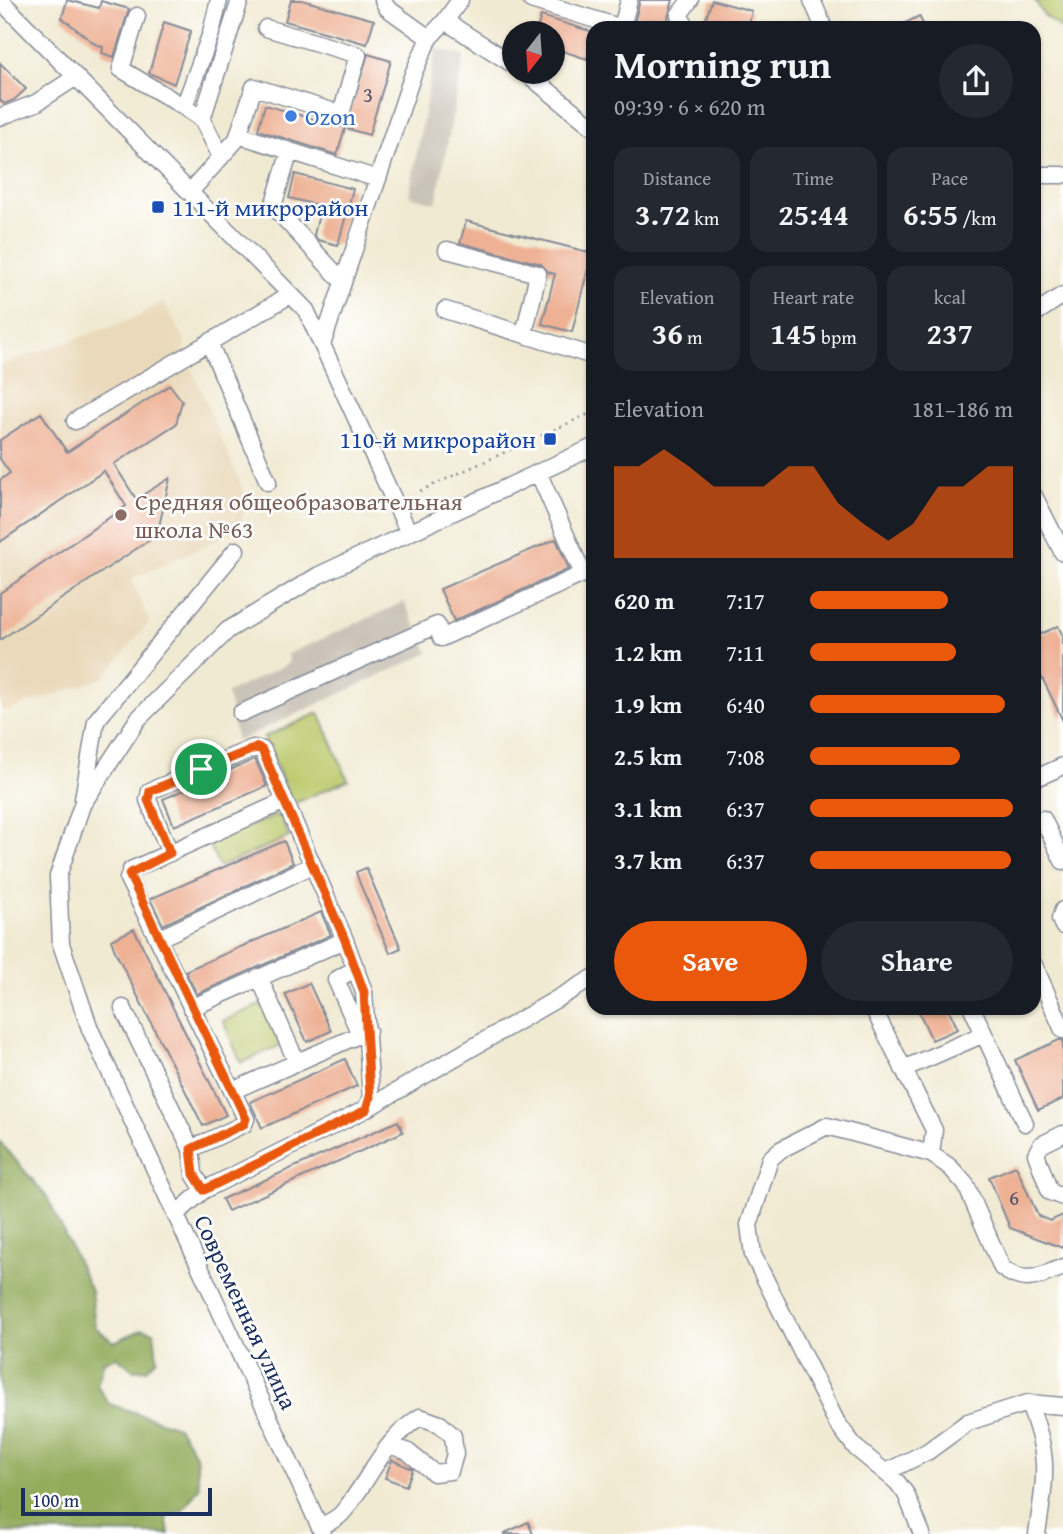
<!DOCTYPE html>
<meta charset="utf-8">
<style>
:root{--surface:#171b24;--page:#242831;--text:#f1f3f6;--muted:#9ea1a6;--accent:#ea580c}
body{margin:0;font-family:"Gentium Book Plus",serif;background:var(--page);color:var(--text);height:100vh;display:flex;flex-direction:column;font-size:26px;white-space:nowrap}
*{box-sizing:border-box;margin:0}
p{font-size:23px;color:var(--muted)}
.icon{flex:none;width:38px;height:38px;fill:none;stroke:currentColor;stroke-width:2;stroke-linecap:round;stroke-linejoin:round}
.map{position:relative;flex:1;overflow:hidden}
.panel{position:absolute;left:586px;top:21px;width:455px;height:994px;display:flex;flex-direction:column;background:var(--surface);border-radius:21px;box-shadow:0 2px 5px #0004}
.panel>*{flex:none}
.needle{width:46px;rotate:197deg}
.buttons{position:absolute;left:502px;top:21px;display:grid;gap:14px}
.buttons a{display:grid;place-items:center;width:63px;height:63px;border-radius:50%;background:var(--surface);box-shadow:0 2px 5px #0004;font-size:35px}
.scale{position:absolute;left:21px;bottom:18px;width:191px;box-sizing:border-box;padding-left:7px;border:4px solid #1b2f5e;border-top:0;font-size:19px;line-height:24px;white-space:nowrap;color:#1b2f5e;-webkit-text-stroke:5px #fff;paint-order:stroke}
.pin{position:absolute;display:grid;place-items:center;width:60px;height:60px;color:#fff;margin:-30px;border:4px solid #fff;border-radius:50%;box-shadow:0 2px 7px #0007}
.round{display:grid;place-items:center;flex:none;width:74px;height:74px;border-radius:37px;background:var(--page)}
.summary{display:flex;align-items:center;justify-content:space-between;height:119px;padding:0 28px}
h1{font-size:38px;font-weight:600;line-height:52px}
.metrics{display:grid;grid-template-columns:repeat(3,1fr);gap:10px;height:119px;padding:7px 28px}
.metrics div{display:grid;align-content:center;border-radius:18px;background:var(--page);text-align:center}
.metrics b{font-size:30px;font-weight:600}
.metrics small{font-size:19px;font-weight:400}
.metrics p{font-size:19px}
.chart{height:196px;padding:14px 28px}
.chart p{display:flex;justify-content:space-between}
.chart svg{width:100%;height:126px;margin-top:7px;fill:var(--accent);opacity:.7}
.button{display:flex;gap:14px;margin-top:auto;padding:14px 28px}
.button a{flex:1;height:80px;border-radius:42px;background:var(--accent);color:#fff;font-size:28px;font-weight:600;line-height:80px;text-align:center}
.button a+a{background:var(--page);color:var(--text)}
ul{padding:0 28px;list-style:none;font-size:23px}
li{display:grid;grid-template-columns:112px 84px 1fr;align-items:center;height:52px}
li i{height:18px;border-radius:9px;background:var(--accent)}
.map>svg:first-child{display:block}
.built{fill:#ead9ba}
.industrial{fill:#cac3b8}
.green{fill:#bac768;stroke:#6a7b63;stroke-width:2}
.forest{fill:#93ac5c;stroke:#576e5d;stroke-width:2}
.building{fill:#eeb194}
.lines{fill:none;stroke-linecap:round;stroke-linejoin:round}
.minor-casing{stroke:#868c98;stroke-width:19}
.path{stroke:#868c98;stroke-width:2.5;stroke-dasharray:2 5;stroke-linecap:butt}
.minor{stroke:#fff;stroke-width:16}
.route-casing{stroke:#fff;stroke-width:14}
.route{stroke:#ea580c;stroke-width:9}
.shop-dot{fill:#3f7fe0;stroke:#fff;stroke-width:2.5}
.transit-dot{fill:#1a4fb4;stroke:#fff;stroke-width:2.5}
.education-dot{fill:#8d6e63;stroke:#fff;stroke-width:2.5}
.labels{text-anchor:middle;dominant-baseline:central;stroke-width:5;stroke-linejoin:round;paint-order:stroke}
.number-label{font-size:21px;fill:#50506c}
.shop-label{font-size:24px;fill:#366cbe;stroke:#fff;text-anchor:start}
.transit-label{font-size:24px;fill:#164399;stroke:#fff;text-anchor:start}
.education-label{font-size:24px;fill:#785e54;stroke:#fff;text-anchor:start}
.street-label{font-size:24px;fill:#1b2f5e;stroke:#fff}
</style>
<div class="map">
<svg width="1063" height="1534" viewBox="0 0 1063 1534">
<rect width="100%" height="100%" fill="#fff"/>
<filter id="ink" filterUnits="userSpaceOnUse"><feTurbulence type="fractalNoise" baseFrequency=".0143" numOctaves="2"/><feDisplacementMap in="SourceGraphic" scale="14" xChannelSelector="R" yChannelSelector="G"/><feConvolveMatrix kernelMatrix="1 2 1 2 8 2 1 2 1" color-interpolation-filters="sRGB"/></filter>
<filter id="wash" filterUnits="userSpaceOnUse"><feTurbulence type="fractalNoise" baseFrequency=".00686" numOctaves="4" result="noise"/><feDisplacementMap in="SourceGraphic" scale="28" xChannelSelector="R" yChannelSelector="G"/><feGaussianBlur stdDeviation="1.57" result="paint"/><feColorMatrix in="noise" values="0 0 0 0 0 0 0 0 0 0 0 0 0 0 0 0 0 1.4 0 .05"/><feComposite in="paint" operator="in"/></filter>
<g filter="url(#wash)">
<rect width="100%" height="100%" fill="#f1ead3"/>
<path class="built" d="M163,301l23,41 -3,6 64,151 -8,31 -107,49 17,43 -45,56 -98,33 -6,-3v-343l136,-47z"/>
<path class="industrial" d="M436,48l28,8 -28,147 -27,-7z
M404,602l25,51 -192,88 -10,-48 62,-30 -1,-9z"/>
<path class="green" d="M1035,0h28v30l-19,-15z
M319,713l29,67 -55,24 -29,-67z
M279,814l10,23 -70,30 -10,-23z
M264,1003l19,41 -42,19 -18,-42z"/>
<path class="forest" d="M0,1142l47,55 44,94 4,36 19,15 29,-13 11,3 3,27 -10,10 -14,1 -16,-13 -13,4 -7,24 12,19 69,23 18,28 3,32 -16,23 -17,6 3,18 -169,-2z"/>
<g id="blocks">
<path class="building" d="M67,0l32,8 2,-7 28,8 -15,48 -12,-4 1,-6 -8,-3 -33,-26z
M291,0h11l72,20 -7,24 -82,-23z
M640,0h33l-8,28h-32z
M712,0l40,11 -4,17 -44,-3z
M541,16l52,16 -6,27 -34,-11v-15h-17z
M919,16l6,12h-29z
M164,22l27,9 -17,53 -25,-11z
M368,54l23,7 -22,74 -24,-7z
M0,63l26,26 -12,11 -10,4 -4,-4z
M265,105l80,23 -8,27 -79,-25z
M295,174l58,15 -15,56 -20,-5 -4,-5 7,-29 -32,-8z
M466,221l126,32 -20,79 -30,-8 13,-50 -7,-2 -7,-8 -81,-21z
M170,385l12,16 -6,23 -62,40 22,35 34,-21 -13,57 -157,105v-47l126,-87 -22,-35 -104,71v-62l10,-7 -10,-14v-19l41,-27 26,39z
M556,539l13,30 -115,52 -14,-32z
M1058,626l5,10v85l-29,-60v-24z
M255,759l12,27 -93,40 -11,-27z
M284,841l9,22 -130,62 -13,-26z
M366,868l35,80 -11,5 -30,-69 -4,-12z
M321,912l10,23 -134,59 -12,-23z
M134,929l92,186 -23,11 -88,-175 -4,-11z
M309,983l22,48 -24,11 -22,-48z
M917,1008h31l10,21 -26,11z
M1059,1040h4v59l-25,11 -23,-50z
M345,1059l12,27 -95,42 -12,-26z
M398,1121l5,11 -175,79 -6,-12z
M1016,1166l22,50 12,5 13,-6v33l-53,-20 -21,-51z
M392,1460l21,9 -7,17 -21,-8z
M528,1522l5,12h-30z"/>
</g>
</g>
<g filter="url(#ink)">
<use href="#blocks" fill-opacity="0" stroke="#868c98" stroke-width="2"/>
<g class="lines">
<g class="minor-casing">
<path id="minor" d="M0,0l306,310 103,223
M383,0l4,8 42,30
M531,0l91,28
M812,0l12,28
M137,16l-16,53 63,38
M445,21l15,-21
M622,28l7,-28
M687,28l-8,-13 11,-15
M525,72l68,55
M0,117l36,-14 40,-26
M202,119l-18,-12 27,-74 8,-33
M239,135l139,44
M290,151l-17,55 70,76
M221,157l-19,-38 38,-119
M1034,175h29
M190,192l47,-53 17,-52 87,27 17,-59 -92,-27
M447,250l91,24 -14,60
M445,310l148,46
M1034,314l29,-19
M209,342l59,140
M322,345l91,-271 16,-36 16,-17 69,44
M75,421l215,-126
M538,472l45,102 8,-3
M1034,496l29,57
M241,713l196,-88 4,13 142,-64
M1034,779l29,-13
M83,799l13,-78 140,-171
M285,801l-154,69 -3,9 30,60 155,-74
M1043,819l20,42
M170,853l-22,-53 2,-9 103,-43 10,2 82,190 19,52 7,105 -5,12 -162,81 -28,24
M1063,910l-3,9 3,7
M158,939l88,180 -2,5 -53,25 3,25 10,16
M1034,965l29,65
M356,968l-20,12 24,54
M259,977l38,86
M123,1008l68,141
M191,1008l154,-68
M873,1008l61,122 -3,24
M972,1008l53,115
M903,1069l81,-35
M232,1091l136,-60
M366,1109l227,-131
M1063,1134l-22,11 -5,9 14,38 13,5
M1028,1403c23,53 17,76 9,131
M886,1472l41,-20 41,-30 60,-19 35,3
M320,1527c7,-4 18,-8 23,-15 26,-31 41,-73 77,-95l20,7 13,12 2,18 -5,17 -16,2 -26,-21 -17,-7
M323,1534l-233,-505 -29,-85 -3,-68 24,-71 56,-86 90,-89 91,-55 274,-128
M922,1534l-16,-40 -9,-12 -41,-34 -19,-25 -84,-168 -4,-30 21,-66 10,-9 47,-24 104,28 19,13 16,18 36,83c22,17 37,9 61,-1"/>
</g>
<path class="path" d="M420,491l173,-79"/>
<use href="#minor" class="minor"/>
</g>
</g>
<g class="lines" filter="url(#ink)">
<g class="route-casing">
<path id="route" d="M258,747l4,3 83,190 19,52 6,105 -4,13 -162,80 -10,-16 -3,-25 53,-25 2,-5 -117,-245 41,-21 -22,-53 2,-9z"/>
</g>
<use href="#route" class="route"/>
</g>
<circle class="shop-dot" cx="291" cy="116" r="7"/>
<g class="transit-dot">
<rect x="151" y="200" width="14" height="14" rx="3.5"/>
<rect x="543" y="432" width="14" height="14" rx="3.5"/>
</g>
<circle class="education-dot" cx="121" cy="515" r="7"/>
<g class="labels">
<g class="number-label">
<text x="368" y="94">3</text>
<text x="1014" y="1197">6</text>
</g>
<g class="shop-label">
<text x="305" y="116">Ozon</text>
</g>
<g class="transit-label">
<text x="172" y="207">111-й микрорайон</text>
<text x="536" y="439" text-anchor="end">110-й микрорайон</text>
</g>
<g class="education-label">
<text x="135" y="501">Средняя общеобразовательная<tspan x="135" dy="28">школа №63</tspan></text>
</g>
<g class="street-label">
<text transform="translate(246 1312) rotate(65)">Современная улица</text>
</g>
</g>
</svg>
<div class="buttons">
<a><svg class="needle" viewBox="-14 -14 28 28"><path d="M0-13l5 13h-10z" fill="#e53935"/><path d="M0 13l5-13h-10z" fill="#9ea1a6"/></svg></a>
</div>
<div class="scale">100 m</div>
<div class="pin" style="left:201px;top:769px;background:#1e9e55"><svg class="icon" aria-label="arrive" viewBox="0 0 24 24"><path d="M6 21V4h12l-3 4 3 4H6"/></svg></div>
<section class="panel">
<div class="summary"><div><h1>Morning run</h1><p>09:39 · 6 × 620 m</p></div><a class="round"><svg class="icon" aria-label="share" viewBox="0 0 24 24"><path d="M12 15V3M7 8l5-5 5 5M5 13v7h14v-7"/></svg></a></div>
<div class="metrics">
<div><p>Distance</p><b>3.72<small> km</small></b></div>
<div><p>Time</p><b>25:44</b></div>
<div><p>Pace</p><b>6:55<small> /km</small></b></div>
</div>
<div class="metrics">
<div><p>Elevation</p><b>36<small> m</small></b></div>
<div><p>Heart rate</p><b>145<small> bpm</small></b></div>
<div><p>kcal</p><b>237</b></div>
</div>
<div class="chart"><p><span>Elevation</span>181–186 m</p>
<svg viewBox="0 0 160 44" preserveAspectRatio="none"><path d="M0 44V12L10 12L20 6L30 12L40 19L50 19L60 19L70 12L80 12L90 25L100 32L110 38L120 32L130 19L140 19L150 12L160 12V44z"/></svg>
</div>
<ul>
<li><b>620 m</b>7:17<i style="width:68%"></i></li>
<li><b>1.2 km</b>7:11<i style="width:72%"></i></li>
<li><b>1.9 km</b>6:40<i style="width:96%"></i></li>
<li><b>2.5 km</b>7:08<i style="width:74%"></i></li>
<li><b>3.1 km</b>6:37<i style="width:100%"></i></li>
<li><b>3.7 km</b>6:37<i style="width:99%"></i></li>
</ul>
<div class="button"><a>Save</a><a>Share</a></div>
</section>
</div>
